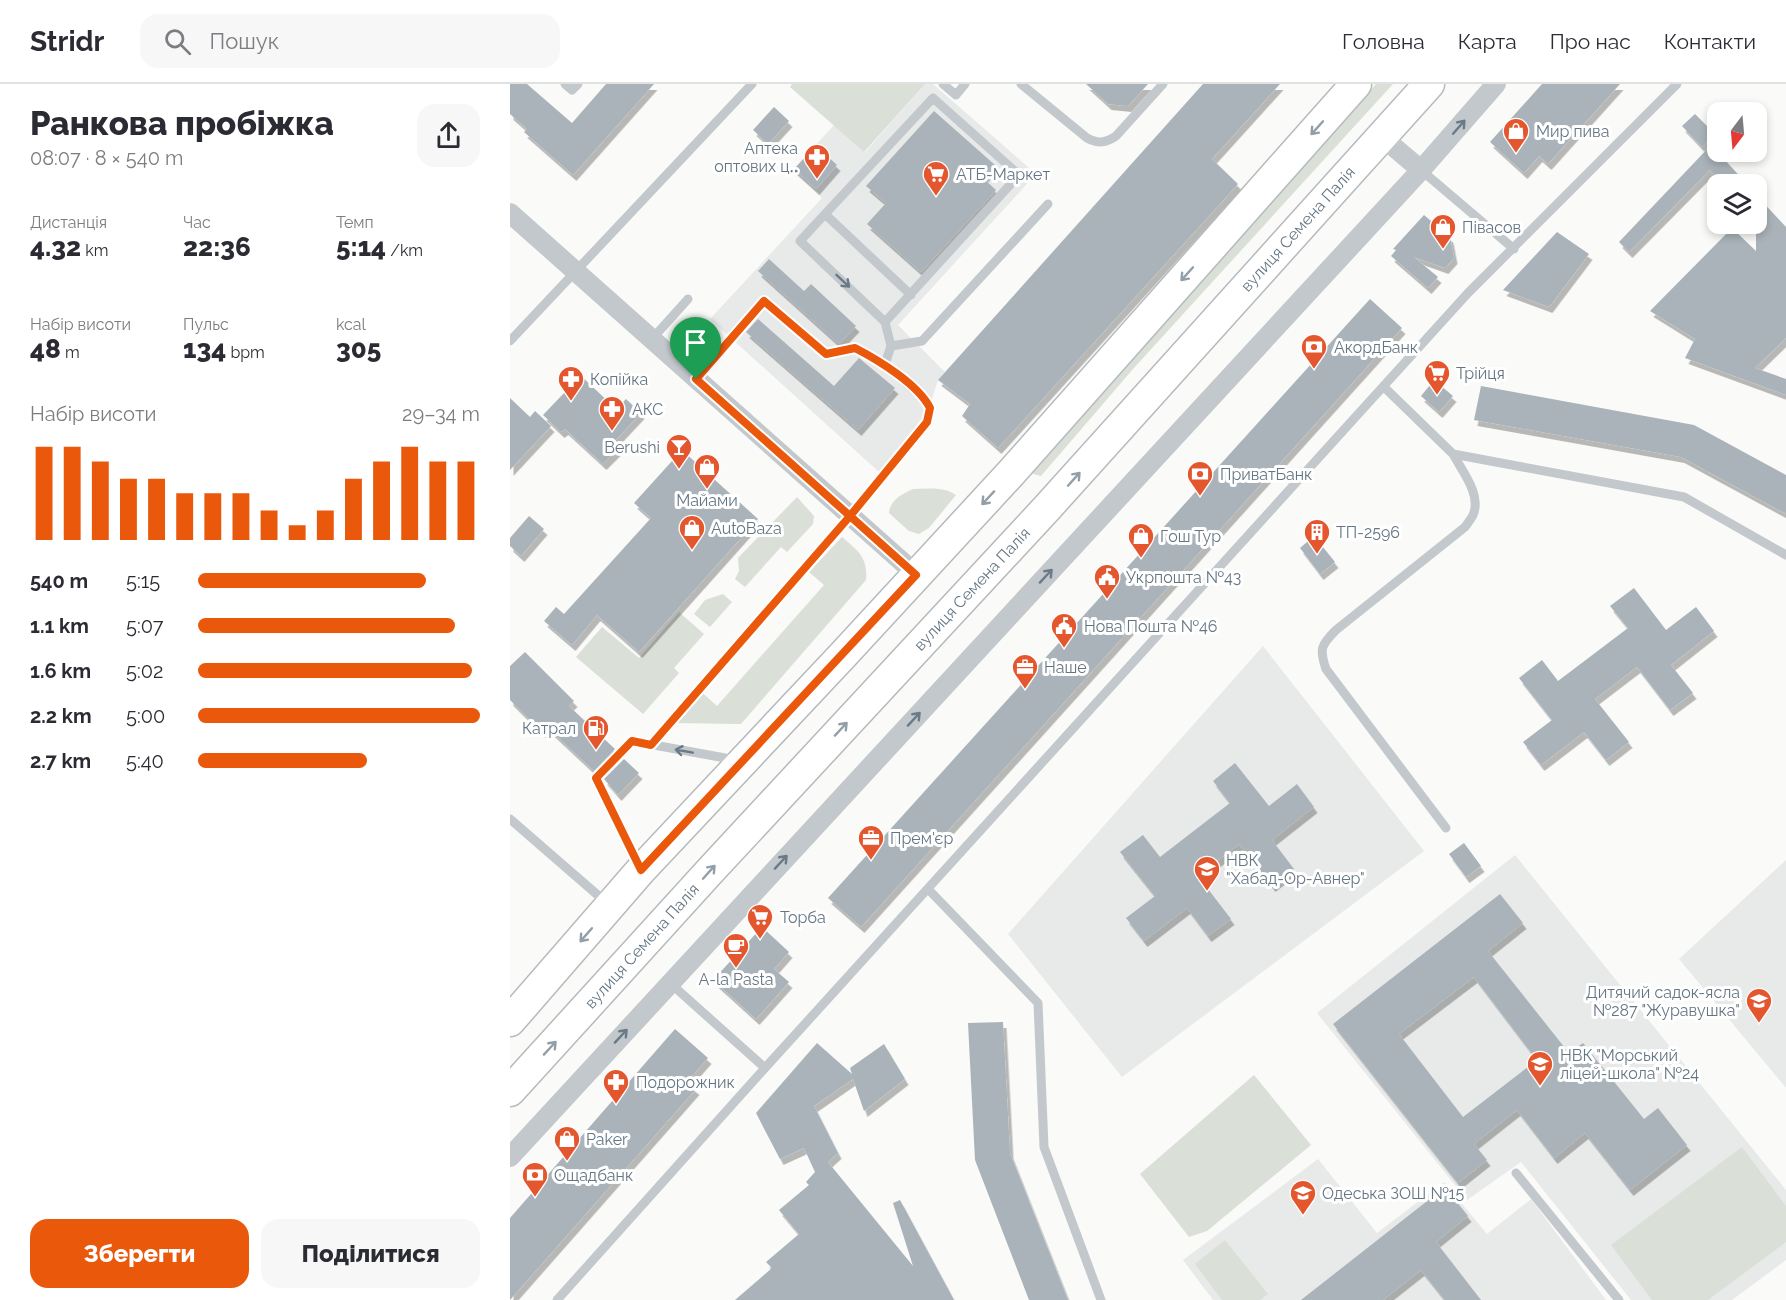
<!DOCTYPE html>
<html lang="uk">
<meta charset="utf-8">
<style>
:root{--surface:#fff;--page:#f7f7f7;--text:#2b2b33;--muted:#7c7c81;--line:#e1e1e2;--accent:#ea580c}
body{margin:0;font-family:Raleway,sans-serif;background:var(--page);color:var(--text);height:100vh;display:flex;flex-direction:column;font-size:22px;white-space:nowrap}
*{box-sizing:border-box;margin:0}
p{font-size:20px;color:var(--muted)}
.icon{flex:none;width:33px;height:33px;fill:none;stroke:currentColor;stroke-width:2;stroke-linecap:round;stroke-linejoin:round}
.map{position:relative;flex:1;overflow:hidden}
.sheet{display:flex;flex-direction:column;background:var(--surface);width:510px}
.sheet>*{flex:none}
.needle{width:39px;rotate:196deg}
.buttons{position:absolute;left:1197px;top:18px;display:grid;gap:12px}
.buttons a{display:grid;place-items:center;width:60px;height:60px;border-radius:12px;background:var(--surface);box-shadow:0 3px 9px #0003;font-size:30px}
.pin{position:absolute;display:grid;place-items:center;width:51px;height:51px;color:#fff;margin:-62px -26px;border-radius:50% 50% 50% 0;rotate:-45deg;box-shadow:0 0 6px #0007}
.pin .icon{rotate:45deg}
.round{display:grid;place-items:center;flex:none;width:63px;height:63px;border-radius:18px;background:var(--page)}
.summary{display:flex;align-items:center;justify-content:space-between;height:102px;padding:0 30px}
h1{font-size:33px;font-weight:800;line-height:45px}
.metrics{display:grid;grid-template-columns:repeat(3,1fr);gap:9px;height:102px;padding:6px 30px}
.metrics div{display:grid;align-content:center}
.metrics b{font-size:26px;font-weight:800}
.metrics small{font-size:16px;font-weight:400}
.metrics p{font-size:16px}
.chart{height:168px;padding:12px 30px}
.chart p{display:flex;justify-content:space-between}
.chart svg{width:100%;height:108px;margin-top:6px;stroke:var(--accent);stroke-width:6}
.cta{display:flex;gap:12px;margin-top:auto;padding:12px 30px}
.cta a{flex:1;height:69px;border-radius:18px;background:var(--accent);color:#fff;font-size:24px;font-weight:800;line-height:69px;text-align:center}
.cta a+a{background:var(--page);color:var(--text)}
ul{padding:0 30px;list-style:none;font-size:20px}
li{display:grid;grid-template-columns:96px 72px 1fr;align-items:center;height:45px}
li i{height:15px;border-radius:8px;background:var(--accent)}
header{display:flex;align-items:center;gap:36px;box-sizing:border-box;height:84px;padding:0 30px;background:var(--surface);border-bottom:2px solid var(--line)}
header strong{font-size:28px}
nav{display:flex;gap:33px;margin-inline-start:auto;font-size:21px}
.search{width:420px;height:54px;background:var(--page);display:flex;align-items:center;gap:15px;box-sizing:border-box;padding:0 21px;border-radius:18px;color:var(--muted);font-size:22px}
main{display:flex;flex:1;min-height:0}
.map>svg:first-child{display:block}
.built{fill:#e8e9e9}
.green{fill:#dadfd7}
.building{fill:#aab3b9;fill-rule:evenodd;filter:url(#shadow)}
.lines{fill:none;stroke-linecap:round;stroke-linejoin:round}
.primary-casing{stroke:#b5babe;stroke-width:33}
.service{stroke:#c3c8cc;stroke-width:9}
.minor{stroke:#c3c8cc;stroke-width:20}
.primary{stroke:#fff;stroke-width:30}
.oneway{stroke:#6a7a87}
.oneway2{stroke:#939fa8}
.route-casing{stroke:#fff;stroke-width:12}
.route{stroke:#ea580c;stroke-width:8}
.labels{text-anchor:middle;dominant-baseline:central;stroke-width:6;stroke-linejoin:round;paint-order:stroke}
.poi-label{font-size:16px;fill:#657683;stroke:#fff;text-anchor:start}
.street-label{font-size:16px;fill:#657683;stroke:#fff}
</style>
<header>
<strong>Stridr</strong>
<div class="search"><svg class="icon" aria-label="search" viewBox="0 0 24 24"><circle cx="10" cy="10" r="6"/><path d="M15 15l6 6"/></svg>Пошук</div>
<nav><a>Головна</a><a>Карта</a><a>Про нас</a><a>Контакти</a></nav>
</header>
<main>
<section class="sheet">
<div class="summary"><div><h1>Ранкова пробіжка</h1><p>08:07 · 8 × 540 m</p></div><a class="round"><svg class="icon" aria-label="share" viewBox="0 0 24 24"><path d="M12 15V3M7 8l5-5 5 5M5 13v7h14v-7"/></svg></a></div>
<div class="metrics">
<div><p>Дистанція</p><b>4.32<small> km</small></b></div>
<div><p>Час</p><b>22:36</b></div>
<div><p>Темп</p><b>5:14<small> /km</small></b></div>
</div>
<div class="metrics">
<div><p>Набір висоти</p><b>48<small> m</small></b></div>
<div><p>Пульс</p><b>134<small> bpm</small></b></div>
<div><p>kcal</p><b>305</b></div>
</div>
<div class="chart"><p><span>Набір висоти</span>29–34 m</p>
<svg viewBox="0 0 160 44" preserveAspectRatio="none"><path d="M5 44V6M15 44V6M25 44V12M35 44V19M45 44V19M55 44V25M65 44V25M75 44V25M85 44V32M95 44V38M105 44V32M115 44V19M125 44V12M135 44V6M145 44V12M155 44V12"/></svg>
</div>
<ul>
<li><b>540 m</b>5:15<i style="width:81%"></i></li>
<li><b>1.1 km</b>5:07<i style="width:91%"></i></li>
<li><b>1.6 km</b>5:02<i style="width:97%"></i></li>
<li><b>2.2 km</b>5:00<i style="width:100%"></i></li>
<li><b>2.7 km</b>5:40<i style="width:60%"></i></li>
</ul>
<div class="cta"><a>Зберегти</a><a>Поділитися</a></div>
</section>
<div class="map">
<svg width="1276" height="1216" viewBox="0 0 1276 1216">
<defs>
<filter id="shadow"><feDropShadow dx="3.5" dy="6" stdDeviation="0" flood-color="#0004"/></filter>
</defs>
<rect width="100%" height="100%" fill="#fafaf8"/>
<path class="built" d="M415,0h8l103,90 -138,151 47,47 -7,8 -10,31 -49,61 -169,-153 112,-121 -30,-27 2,-2 40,-44 31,27z
M753,562l161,205 -302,226 -114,-143z
M1005,771l271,335v70l-54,40h-101l-110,-138 -54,38 -150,-187z
M1276,776v228l-107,-129z
M808,1075l59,74 67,-51 43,52 44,-35 75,101h-393l-30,-40z"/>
<path class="green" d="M282,0h133l-61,68 -74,-65z
M866,0h17l-260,285 -92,107 -8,-2 -2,-2z
M403,405c14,0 30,-3 43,6l-27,33 -10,6 -10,-3 -20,-18c1,-13 13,-19 24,-24z
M287,413l17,19 -1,8 -26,28 -6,-5 -36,40 -10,-8 4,-8 -1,-13z
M332,453c16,14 26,20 24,43l-125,144 -69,-1 25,-35 20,18 107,-121 -15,-13z
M213,510l9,8 -22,25 -16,-13 11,-14z
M169,528l25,22 -30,34 5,5 -36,41 -67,-57 26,-30 37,31z
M744,991l57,70 -104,86 -18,6 -49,-63z
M1232,1063l44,59v36l-78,58h-56l-41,-55z
M715,1156l43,54 -8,6h-38l-27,-36z"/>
<path class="building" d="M0,0h17l45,39 34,-39h48l-81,91 -49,-43 3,-3 -17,-15z
M576,0h62l-20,22 -20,-2z
M693,0h77l-68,75 26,25 -240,264 -36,-32 8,-12 -32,-24z
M1032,0h78l-72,80 -9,-8 -15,17 -34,-31z
M264,23l15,14 -21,23 -15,-14z
M424,27l61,54 -12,13 13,12 -75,82 -54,-48 19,-21 -20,-17z
M1185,30l20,20 -13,13 -20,-21z
M1201,61l36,39h-24l-13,-14 -81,82 -10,-10z
M315,70l12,11 -21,24 -22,-20 13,-14 9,9z
M1246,111l30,32v111l-31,30 31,11v16l-101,-37 10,-19 -45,-28 82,-83 24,23z
M914,131l26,22 4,21 -9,10 -31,-11 24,20 -10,11 -37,-32 5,-6 -3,-1z
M1047,148l32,22 -40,53 -46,-17z
M259,175l35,32 7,-7 45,42 -17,18 -81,-73z
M860,215l32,29 -541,599 -33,-29z
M248,235l76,67 25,-28 36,30 -37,42 -112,-98z
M67,288l39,37 10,-10 15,14 -29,31 6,5 -15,15 -38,-35 -4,3 -18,-17 22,-23 -4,-3z
M924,296l19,16 -14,16 -18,-16z
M971,302l213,39 92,50v39l-105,-57 -207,-37z
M0,314l20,19 5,-6 16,15 -41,44z
M172,366l76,69 -119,133 -42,-37 -25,30 -28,-24 12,-14 8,7 87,-96 -17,-15z
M19,432l15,13 -23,27 -11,-10v-8z
M804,452l21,26 -15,12 -20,-26z
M1124,504l32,42 30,-23 18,24 -43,34 22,28 -23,17 -33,-43 -42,32 34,43 -23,18 -22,-28 -43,33 -18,-23 29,-22 -33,-42 23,-18 16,21 70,-53 -18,-22z
M15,568l49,49 -5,5 46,43 -21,22 -47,-44 -5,5 -32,-32v-34z
M114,675l15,14 -21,22 -14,-16z
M725,679l34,43 28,-22 17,23 -42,33 22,29 -22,17 -33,-42 -41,32 33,43 -23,17 -21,-28 -43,33 -18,-23 29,-22 -35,-44 23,-17 17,22 70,-54 -17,-22z
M954,759l17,23 -15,11 -17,-23z
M990,810l23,29 -35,28 81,102 14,-10 61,76 14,-11 29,37 -57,45 -45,-57 -31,25 -37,-48 -43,34 13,16 -29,23 -125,-159zM964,893l63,83 -74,57 -64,-83z
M252,843l27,25 -15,17 15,13 -33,37 -43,-39z
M493,938l7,131 58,147h-39l-54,-140 -7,-137z
M165,945l33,29 -21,24 9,7 -186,211v-82z
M307,959l35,31 -2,-6 34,-24 21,35 -41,32 -11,-32 -39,27 24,47 -10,9 85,104 -20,-63 7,-3 54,100h-219l37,-32 -6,-6 33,-28 -20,-24 30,-25 -3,-3 9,-10 -11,-24 -24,11 -24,-46z
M935,1103l23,29 -32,26 45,58h-36l-24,-30 -38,30h-82z"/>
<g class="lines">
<g class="primary-casing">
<path id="primary" d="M0,937l131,-151 202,-215 168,-182 345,-389
M0,1007l200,-220 337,-363 382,-424"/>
</g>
<path class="service" d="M55,0l7,6 6,-6
M433,0l13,11 9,-11
M511,0l66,54c11,6 19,5 29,-2l47,-52
M911,86l93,79
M316,131l85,80
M142,255l36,-40
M0,257l242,-257
M381,262l31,-5 126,-137
M186,295l68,-78 62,53 29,-6 30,16
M874,303l69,67 231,43 102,58
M141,661l199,-229 77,-94 3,-14 -3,-6 -42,-38 6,-18 -6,-24 -85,-81 133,-143 86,77 -134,147
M0,735l98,85
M936,744l-120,-159c-7,-20 -5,-24 10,-39l129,-103c2,-3 6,-8 8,-12 9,-20 -11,-44 -20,-61
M128,781l-42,-87 36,-37 104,19
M418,805l110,114 6,144 57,153
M160,899l95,85
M1006,1089l103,127
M47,1216l208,-232 703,-775 209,-209"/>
<path class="minor" d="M871,52l40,34
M0,129l407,362
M0,1073l911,-987 75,-86"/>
<use href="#primary" class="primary"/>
</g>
<defs><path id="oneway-shaft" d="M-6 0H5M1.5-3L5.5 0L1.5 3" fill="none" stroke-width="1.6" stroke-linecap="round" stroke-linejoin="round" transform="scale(1.5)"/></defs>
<g class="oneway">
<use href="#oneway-shaft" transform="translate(949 43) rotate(-49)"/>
<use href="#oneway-shaft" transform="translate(333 197) rotate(43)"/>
<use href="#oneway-shaft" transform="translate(536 492) rotate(-47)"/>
<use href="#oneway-shaft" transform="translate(404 635) rotate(-47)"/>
<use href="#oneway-shaft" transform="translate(174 667) rotate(-170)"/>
<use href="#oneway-shaft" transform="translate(271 778) rotate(-47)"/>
<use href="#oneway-shaft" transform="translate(111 952) rotate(-47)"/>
</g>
<g class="oneway2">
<use href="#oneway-shaft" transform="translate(807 44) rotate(132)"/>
<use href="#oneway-shaft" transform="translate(677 190) rotate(132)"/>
<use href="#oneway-shaft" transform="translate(564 395) rotate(-48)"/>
<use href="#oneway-shaft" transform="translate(478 414) rotate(133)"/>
<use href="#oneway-shaft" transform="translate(331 645) rotate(-47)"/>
<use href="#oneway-shaft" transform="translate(199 788) rotate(-48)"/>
<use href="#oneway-shaft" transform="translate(76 851) rotate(131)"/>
<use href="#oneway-shaft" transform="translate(40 964) rotate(-47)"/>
</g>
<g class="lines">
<g class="route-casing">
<path id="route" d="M186,295l154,137 -199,229 -19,-4 -36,37 45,92 275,-295 -66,-59 77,-94 3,-14c-12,-24 -52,-48 -75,-60l-29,6 -62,-53 -68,78"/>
</g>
<use href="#route" class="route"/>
</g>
<defs>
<g id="shop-pin" transform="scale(1.35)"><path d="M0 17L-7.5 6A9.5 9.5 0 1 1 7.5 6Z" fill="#e4572e" stroke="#fff"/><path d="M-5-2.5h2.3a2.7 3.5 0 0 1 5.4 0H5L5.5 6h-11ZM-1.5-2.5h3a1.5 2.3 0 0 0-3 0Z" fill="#fff"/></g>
<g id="pharmacy-pin" transform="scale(1.35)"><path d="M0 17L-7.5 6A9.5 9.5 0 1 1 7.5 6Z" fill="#e4572e" stroke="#fff"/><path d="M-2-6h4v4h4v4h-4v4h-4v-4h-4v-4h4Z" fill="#fff"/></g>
<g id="supermarket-pin" transform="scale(1.35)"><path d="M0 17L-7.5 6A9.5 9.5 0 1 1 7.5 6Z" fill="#e4572e" stroke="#fff"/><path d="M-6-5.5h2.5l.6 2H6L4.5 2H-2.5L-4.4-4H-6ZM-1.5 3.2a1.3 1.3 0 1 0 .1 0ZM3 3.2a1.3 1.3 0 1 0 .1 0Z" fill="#fff"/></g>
<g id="bank-pin" transform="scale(1.35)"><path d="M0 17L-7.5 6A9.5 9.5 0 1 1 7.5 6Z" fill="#e4572e" stroke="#fff"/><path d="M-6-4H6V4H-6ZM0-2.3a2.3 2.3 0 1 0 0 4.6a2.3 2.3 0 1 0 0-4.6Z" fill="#fff"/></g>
<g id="bar-pin" transform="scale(1.35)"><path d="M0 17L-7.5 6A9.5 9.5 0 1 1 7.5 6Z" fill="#e4572e" stroke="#fff"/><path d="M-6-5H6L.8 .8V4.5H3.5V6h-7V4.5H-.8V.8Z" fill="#fff"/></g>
<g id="building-pin" transform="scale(1.35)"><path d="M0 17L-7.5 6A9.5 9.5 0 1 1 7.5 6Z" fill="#e4572e" stroke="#fff"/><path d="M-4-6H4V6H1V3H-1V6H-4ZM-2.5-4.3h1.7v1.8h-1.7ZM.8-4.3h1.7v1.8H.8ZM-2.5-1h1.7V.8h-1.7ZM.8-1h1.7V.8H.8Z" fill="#fff"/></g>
<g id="civic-pin" transform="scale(1.35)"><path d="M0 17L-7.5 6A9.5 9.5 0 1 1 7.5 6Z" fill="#e4572e" stroke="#fff"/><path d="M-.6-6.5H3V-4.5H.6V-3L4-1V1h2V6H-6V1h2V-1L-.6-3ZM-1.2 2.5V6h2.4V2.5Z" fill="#fff"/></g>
<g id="office-pin" transform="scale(1.35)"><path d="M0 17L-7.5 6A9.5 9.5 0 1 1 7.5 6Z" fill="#e4572e" stroke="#fff"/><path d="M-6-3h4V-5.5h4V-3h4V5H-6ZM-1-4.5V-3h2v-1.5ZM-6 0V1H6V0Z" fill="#fff"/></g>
<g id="fuel-pin" transform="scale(1.35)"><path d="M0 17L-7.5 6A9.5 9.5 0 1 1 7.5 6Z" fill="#e4572e" stroke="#fff"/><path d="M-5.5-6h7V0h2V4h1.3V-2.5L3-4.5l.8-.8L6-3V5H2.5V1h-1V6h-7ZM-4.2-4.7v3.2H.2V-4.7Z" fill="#fff"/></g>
<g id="school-pin" transform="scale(1.35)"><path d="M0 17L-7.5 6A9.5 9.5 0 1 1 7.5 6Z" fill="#e4572e" stroke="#fff"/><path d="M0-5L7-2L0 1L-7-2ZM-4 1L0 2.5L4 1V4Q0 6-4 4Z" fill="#fff"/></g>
<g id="cafe-pin" transform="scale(1.35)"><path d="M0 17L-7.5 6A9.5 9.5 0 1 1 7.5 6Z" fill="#e4572e" stroke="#fff"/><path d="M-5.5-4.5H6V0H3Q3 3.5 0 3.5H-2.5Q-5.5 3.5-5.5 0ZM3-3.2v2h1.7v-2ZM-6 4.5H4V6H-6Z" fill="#fff"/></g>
</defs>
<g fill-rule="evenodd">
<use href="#shop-pin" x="1006" y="47"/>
<use href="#pharmacy-pin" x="307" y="73"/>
<use href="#supermarket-pin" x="426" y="90"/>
<use href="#shop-pin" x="933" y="143"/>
<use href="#bank-pin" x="804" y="263"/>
<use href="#supermarket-pin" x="927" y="289"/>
<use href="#pharmacy-pin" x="61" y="295"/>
<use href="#pharmacy-pin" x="102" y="325"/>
<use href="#bar-pin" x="169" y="363"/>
<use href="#shop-pin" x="197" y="383"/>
<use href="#bank-pin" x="690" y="390"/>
<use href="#shop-pin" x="182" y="444"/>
<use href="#building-pin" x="807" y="448"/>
<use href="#shop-pin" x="631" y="452"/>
<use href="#civic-pin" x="597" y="493"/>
<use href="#civic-pin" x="554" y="542"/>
<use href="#office-pin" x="515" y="583"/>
<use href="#fuel-pin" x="86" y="644"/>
<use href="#office-pin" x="361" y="754"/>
<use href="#school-pin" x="697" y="785"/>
<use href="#supermarket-pin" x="250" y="833"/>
<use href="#cafe-pin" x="226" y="862"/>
<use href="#school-pin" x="1249" y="917"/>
<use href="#school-pin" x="1030" y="980"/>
<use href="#pharmacy-pin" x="106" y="998"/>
<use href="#shop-pin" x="57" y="1055"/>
<use href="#bank-pin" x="25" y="1091"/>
<use href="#school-pin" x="793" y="1109"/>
</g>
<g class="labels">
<g class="poi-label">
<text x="1026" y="47">Мир пива</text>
<text x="288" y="64" text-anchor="end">Аптека<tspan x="288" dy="18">оптових ц‥</tspan></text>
<text x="446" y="90">АТБ-Маркет</text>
<text x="952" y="143">Півасов</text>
<text x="824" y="263">АкордБанк</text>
<text x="946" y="289">Трійця</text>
<text x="80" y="295">Копійка</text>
<text x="122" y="325">АКС</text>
<text x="150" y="363" text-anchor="end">Berushi</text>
<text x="710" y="390">ПриватБанк</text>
<text x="197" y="416" text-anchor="middle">Майами</text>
<text x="201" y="444">AutoBaza</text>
<text x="826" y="448">ТП-2596</text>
<text x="650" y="452">Гош Тур</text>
<text x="616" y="493">Укрпошта №43</text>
<text x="574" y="542">Нова Пошта №46</text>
<text x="534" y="583">Наше</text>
<text x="66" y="644" text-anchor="end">Катрал</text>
<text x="380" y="754">Прем'єр</text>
<text x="716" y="776">НВК<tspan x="716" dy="18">"Хабад-Ор-Авнер"</tspan></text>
<text x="270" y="833">Торба</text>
<text x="226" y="895" text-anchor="middle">A-la Pasta</text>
<text x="1230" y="908" text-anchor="end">Дитячий садок-ясла<tspan x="1230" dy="18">№287 "Журавушка"</tspan></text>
<text x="1050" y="971">НВК "Морський<tspan x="1050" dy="18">ліцей-школа" №24</tspan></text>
<text x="126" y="998">Подорожник</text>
<text x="76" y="1055">Paker</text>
<text x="44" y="1091">Ощадбанк</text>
<text x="812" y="1109">Одеська ЗОШ №15</text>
</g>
<g class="street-label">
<text transform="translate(788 145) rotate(-48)">вулиця Семена Палія</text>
<text transform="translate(462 505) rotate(-47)">вулиця Семена Палія</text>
<text transform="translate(132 862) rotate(-48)">вулиця Семена Палія</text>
</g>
</g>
</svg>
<div class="buttons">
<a><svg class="needle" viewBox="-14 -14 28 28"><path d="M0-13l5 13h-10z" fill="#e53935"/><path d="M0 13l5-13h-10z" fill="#7c7c81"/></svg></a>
<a><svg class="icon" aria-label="layers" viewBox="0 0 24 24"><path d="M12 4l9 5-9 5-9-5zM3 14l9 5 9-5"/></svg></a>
</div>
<div class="pin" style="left:186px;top:295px;background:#1e9e55"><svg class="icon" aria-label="arrive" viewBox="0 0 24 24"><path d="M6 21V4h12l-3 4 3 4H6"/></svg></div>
</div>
</main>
